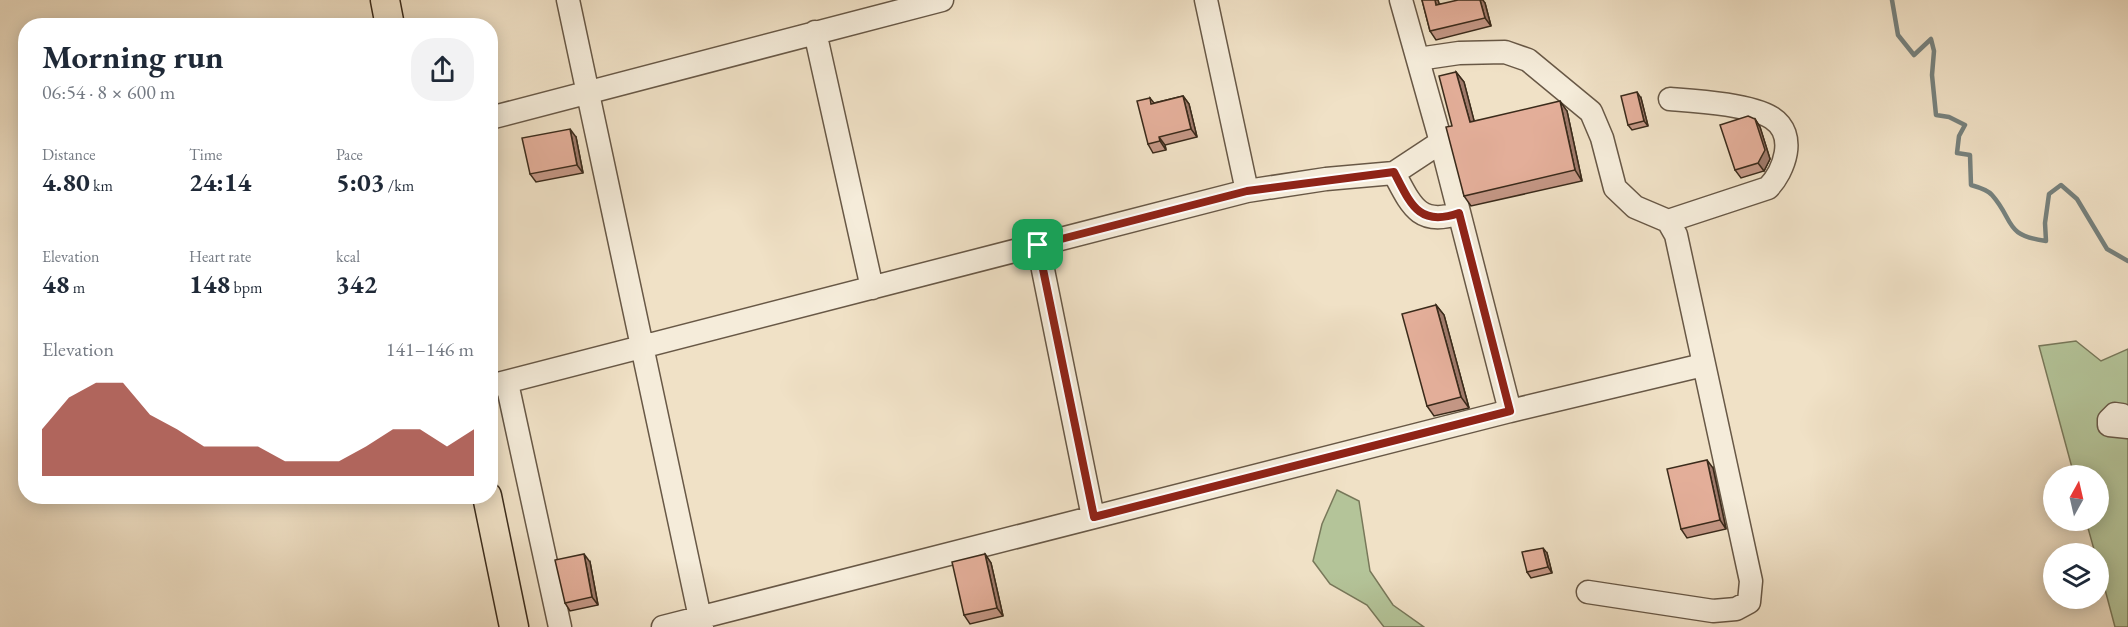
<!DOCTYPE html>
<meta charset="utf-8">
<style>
:root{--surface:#fff;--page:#f2f2f3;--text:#1f2937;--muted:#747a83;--accent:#8f2418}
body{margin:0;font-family:"EB Garamond",serif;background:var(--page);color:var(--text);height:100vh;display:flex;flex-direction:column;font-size:22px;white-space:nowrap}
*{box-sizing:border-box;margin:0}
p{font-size:20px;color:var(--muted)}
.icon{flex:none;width:33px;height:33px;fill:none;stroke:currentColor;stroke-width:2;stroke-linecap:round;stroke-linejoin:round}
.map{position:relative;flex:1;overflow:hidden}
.drawer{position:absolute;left:18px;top:18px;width:480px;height:486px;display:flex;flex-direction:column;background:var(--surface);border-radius:24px;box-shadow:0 3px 15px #0003}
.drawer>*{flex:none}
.needle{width:39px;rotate:8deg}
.controls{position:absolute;left:2043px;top:465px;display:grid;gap:12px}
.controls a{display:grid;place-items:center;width:66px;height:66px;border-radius:50%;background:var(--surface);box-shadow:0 3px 15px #0003;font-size:30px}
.pin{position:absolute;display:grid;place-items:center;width:51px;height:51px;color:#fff;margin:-26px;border-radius:12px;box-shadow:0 3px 9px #0006}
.round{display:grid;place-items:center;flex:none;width:63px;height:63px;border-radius:24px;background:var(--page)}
.summary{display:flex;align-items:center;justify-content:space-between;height:102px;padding:0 24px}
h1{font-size:33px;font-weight:700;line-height:45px}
.figures{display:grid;grid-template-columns:repeat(3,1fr);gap:9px;height:102px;padding:6px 24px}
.figures div{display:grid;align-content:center}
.figures b{font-size:26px;font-weight:700}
.figures small{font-size:16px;font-weight:400}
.figures p{font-size:16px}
.chart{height:168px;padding:12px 24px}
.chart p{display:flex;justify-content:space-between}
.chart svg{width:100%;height:108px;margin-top:6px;fill:var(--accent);opacity:.7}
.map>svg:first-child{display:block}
.green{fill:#b4c499;stroke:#78785a;stroke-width:1.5}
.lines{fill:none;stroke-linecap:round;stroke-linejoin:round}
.stream{stroke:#76817d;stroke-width:4.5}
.minor-casing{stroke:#685846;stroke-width:25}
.major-casing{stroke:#3b2b1b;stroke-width:31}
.minor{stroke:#f5ecda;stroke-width:22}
.major{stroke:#f0e1c6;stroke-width:28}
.wall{fill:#c39684;stroke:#3b2b1b;stroke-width:1.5}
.shaded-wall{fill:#9f7a6b;stroke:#3b2b1b;stroke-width:1.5}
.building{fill:#e3ae99;stroke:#3b2b1b;stroke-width:1.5}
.route-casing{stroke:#fff;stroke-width:12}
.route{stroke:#8f2418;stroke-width:8}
</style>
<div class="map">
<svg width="2128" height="627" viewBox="0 0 2128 627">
<rect width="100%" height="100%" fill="#f0e1c6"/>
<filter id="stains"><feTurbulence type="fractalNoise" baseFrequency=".00333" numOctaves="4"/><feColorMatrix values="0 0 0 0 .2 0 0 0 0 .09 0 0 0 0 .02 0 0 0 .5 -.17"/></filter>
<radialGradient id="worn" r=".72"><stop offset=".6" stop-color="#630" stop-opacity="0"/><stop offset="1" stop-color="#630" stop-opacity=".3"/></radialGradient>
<path class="green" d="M2076,341l25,20 27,-12v278h-13l-16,-60 -1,-13 -3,-1 -9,-32 12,-1v-44l-24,-1 -35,-129z
M1337,490l22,11 11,70 23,34 31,22h-40l-17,-22 -37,-21 -17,-23 9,-37z"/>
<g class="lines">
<path class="stream" d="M1892,0l6,35 16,20 17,-16 3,12 -2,24 4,40 13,2 16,8 -6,11 -2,17 13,2 1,30c7,2 17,5 21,10 23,26 11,40 54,46l-1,-18 4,-29 12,-9 16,14 30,50 21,12"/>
<g class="minor-casing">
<path id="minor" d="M568,0l134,627
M1206,0l41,191
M815,32l57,256
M1418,59l41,-6 46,-1 23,8 63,52 11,26 13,50 20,19 33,14 8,14 75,346 -2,21 -13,7 -23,2 -125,-19
M490,118l452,-118
M1394,173l47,-31
M1668,221l100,-33c16,-17 30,-53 4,-70 -22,-14 -76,-17 -102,-19
M1038,245l55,272
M507,383l53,244
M490,386l757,-195 79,-12 68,-6c17,32 25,54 65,40
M1510,411l193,-46
M2128,422l-6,-7 -7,-1 -6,6v5l19,2
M663,627l847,-216 -69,-269 -40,-142"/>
</g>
<g class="major-casing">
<path id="major" d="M385,0l5,26
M487,496l27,131"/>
</g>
<use href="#minor" class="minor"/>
<use href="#major" class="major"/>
</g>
<path class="wall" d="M1422,0h16l1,4 46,-1 6,23 -55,14 -6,-9z
M1456,72l8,10 10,39 93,-10 15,70 -111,25 -7,-10 -12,-70z
M1183,96l6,8 8,33 -32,8 1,5 -13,3 -5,-9 2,-46 4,5z
M1641,98l7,28 -16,4 -4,-5z
M1755,119l5,8 10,32 -6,12 -23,7 -6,-8z
M576,137l7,36 -47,9 -6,-8z
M1436,305l8,10 25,93 -35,8 -7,-10z
M1713,468l13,61 -39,9 -6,-9z
M1547,553l5,20 -21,5 -4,-6z
M985,554l6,9 12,53 -33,8 -6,-9z
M590,562l8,43 -28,6 -5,-8z"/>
<path class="shaded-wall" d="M1435,0h3l4,14 -6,-9z
M1480,0h3l2,3 6,23 -6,-8z
M1456,72l8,10 13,50 -7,-10z
M1637,92l4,6 7,28 -4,-5z
M1183,96l6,8 8,33 -6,-8z
M1560,101l7,10 15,70 -7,-11z
M1755,119l5,8 10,32 -6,12 -6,-8z
M570,129l6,8 7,36 -6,-8z
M1159,137l6,8 1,5 -6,-9z
M1436,305l8,10 25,93 -8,-11z
M1707,460l6,8 13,61 -6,-9z
M1543,548l4,5 5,20 -4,-6z
M584,554l6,8 8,43 -6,-8z
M985,554l6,9 12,53 -6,-8z"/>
<path class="building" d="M1422,0h13l1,5 22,-5h22l5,18 -55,13z
M1456,72l14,50 90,-21 15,69 -111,26 -18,-69 6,-1 -13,-50z
M1637,92l7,29 -16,4 -7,-29z
M1183,96l8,33 -32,8 1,4 -12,3 -11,-43 13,-3 1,6z
M1748,116l7,3 10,31 -7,13 -23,7 -15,-45z
M570,129l7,36 -47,9 -8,-36z
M1436,305l25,92 -34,9 -25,-92z
M1707,460l13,60 -39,9 -14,-60z
M1543,548l5,19 -21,5 -5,-20z
M584,554l8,43 -27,6 -10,-43z
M985,554l12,54 -33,7 -12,-53z"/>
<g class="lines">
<g class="route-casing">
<path id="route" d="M1394,172c17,33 25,55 65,41l51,198 -416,106 -56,-272 209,-54z"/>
</g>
<use href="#route" class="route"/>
</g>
<rect width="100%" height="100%" filter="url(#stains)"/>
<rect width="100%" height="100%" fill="url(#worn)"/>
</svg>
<div class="controls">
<a><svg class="needle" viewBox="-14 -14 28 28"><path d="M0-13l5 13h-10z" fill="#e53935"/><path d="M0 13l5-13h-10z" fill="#747a83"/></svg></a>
<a><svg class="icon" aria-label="layers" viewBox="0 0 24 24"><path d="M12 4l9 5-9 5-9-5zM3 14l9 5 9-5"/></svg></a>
</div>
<div class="pin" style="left:1038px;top:245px;background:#1e9e55"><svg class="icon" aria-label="arrive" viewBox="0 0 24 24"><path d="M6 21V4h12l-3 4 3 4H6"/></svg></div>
<section class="drawer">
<div class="summary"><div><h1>Morning run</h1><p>06:54 · 8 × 600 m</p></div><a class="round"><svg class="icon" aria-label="share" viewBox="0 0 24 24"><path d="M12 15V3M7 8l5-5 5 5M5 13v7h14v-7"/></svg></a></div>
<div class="figures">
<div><p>Distance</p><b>4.80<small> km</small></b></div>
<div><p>Time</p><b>24:14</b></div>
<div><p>Pace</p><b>5:03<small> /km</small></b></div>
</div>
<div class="figures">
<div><p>Elevation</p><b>48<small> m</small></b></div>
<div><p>Heart rate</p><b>148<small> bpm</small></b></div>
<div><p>kcal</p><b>342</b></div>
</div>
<div class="chart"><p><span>Elevation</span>141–146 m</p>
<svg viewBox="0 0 160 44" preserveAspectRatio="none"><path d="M0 44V25L10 12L20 6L30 6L40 19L50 25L60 32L70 32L80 32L90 38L100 38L110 38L120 32L130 25L140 25L150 32L160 25V44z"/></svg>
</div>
</section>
</div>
